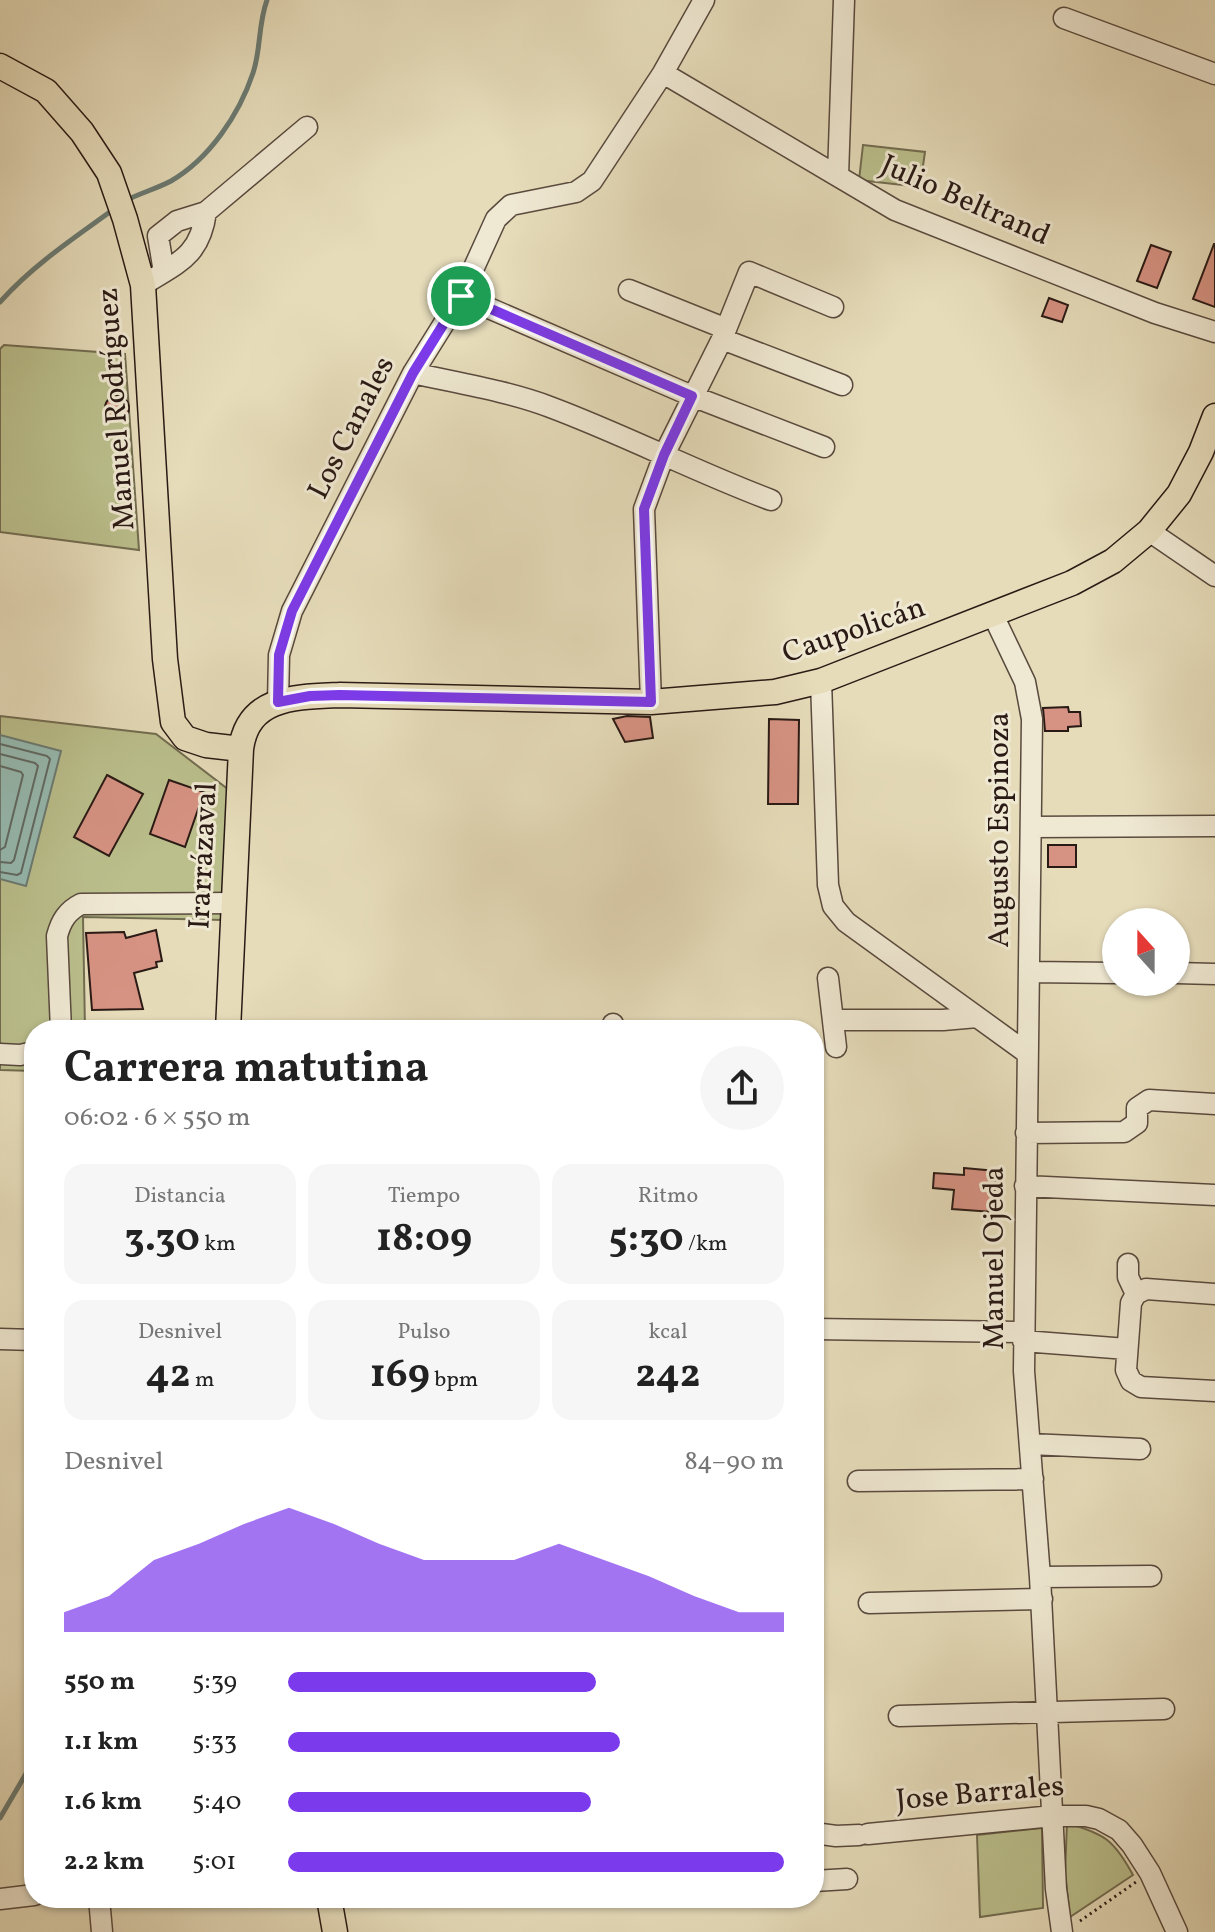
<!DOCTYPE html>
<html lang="es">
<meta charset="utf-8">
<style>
:root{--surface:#fff;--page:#f6f6f6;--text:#222;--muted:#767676;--accent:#7c3aed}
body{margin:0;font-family:Vollkorn,serif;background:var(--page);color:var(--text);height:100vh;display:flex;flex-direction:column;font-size:30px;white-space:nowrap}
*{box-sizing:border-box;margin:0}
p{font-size:26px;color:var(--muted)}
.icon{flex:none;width:44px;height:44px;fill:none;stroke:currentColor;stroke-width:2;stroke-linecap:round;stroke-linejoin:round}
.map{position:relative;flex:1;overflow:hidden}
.sheet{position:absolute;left:24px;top:1020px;width:800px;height:888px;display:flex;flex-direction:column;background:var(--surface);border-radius:32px;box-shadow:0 2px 6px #0004}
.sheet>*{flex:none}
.needle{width:52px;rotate:339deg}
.tools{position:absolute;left:1102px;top:908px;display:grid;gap:16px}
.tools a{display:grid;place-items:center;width:88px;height:88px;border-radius:50%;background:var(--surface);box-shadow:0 2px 6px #0004;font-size:40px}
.pin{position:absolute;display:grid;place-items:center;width:68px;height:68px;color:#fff;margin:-34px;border:4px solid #fff;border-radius:50%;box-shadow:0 2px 8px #0007}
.round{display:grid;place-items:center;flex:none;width:84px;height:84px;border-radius:42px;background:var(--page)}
.headline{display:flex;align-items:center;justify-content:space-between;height:136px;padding:0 40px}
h1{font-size:44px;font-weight:700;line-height:60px}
.stats{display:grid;grid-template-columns:repeat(3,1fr);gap:12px;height:136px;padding:8px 40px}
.stats div{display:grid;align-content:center;border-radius:20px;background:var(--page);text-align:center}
.stats b{font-size:40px;font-weight:700}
.stats small{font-size:22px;font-weight:400}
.stats p{font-size:22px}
.chart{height:224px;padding:16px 40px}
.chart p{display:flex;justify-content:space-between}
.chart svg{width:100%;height:144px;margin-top:8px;fill:var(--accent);opacity:.7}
ul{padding:0 40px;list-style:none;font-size:26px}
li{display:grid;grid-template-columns:128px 96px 1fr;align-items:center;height:60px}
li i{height:20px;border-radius:10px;background:var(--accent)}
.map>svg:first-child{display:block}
.green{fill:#babf8c;stroke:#726c50;stroke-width:2}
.water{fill:#96bbb2;stroke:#6b7b73;stroke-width:2}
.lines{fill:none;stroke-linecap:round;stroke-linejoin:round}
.shore{stroke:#606a64;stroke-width:2}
.stream{stroke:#6b7b73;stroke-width:5}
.building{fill:#d69282;stroke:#2a1a15;stroke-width:2}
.minor-casing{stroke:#594a3e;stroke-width:23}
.major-casing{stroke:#2a1a15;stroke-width:27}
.path{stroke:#2a1a15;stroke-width:3;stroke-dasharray:2 4;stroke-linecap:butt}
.minor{stroke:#efe8d2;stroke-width:20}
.major{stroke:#e6dcba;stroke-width:24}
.route-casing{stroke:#fff;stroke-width:16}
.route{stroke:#7c3aed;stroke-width:10}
.labels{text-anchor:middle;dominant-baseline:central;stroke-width:6;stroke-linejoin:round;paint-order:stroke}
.street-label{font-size:30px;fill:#2a1a15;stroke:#efe8d2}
</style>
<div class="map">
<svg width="1215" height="1932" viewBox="0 0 1215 1932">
<rect width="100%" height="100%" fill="#e6dcba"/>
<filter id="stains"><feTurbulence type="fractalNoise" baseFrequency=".0025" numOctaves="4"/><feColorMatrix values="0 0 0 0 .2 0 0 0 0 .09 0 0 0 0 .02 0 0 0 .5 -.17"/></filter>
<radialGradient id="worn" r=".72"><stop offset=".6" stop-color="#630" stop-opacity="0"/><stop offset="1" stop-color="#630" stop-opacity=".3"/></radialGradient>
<path class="green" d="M863,145l62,7 -5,35 -61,-7z
M4,345l121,9 14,196 -139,-18v-183z
M0,716l156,18 73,56 -5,130 -141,-3 2,113h-51v41l-34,-1z
M1067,1823c38,11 47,17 66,52l-63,42 -5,-44z
M1042,1828l1,80 -63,9 -3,-82z"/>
<path class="water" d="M0,735l61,16 -35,135 -26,-7z"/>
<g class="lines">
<path class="shore" d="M0,744l47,12 3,3 -29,114 -4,2 -17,-3
M0,754l35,9 3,3 -24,94 -3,3 -11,-1
M0,766l21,6 2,3 -18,72 -5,3"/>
<path class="stream" d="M125,201c15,-8 31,-12 46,-20 38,-22 68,-66 82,-108 8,-23 5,-49 14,-73
M0,302c33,-37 74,-64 114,-93
M0,1818l34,-58"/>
</g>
<path class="building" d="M1214,244h1v63l-22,-8z
M1151,245l20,7 -14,36 -20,-7z
M1049,298l19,7 -6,17 -20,-6z
M105 408a12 12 0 1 1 24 0a12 12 0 1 1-24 0Z
M1068,707l1,5h11l1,14 -13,1v4h-23l-2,-23z
M627,716l23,1 3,21 -28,4 -12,-23z
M769,719l30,1 -1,84h-30z
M107,775l36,19 -34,62 -35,-19z
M169,780l35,12 -19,55 -35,-13z
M1048,845h28v22h-28z
M156,930l6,31 -6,1 1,5 -23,6 9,36 -51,1 -6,-77 38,-1 2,6z
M964,1168l32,3 -3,41 -41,-3 2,-19 -21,-2 1,-15 30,2z"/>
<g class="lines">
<g class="minor-casing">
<path id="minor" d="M1064,18l151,56
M663,73l232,137 260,103 60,19
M838,176l6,-176
M164,272l-6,-36 19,-15 29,-9
M143,285c34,-22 57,-28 63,-73l101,-85
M629,290l95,38
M461,296l231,100 132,51
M722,339l120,46
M413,373c44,10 95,18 137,34 75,28 146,65 221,93
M1149,531l66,45
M993,615l32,67 7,37 -8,652 16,206 16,312 6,43
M821,681l7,204 5,21 13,16 181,131
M278,702l1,-47 13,-44 121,-238 48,-77 35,-77 15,-14 65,-13 16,-11 71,-108 41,-73
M651,702l-7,-193 20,-54 58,-116 27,-67 84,35
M1032,827l183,-1
M1030,972l86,1
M1176,973l39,1
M828,978l8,69
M833,1020h110l34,-3
M61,1030l-4,-94c4,-15 10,-25 24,-32l153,-1
M613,1030v-6
M0,1054l20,1 14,-3
M1026,1133l98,-1 13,-9v-15l12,-8 66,4
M1025,1186l190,9
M1128,1264v13l8,17
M1215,1294l-69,-5 -10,5 -5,9 -5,67 5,11 10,6 74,4
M814,1329l209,3
M0,1339l34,1
M1023,1341l104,8
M1030,1444l110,5
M858,1481l175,-2
M1040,1577l111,-1
M869,1603l173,-4
M899,1716l265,-7
M814,1833l22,3 23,-1
M868,1834l185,-18h33l13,3 20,11 13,15 18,28 27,59
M814,1881l33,-2
M99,1898l3,34
M0,1899l34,-4"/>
</g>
<g class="major-casing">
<path id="major" d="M0,66l46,25 36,41 27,41 16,46 18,66 22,374 8,63 12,16 21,7 35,4
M228,1030l13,-281c7,-53 55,-52 99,-54l311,7 124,-10 46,-11 251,-98 41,-22 36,-30 30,-37 22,-42 14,-36
M329,1898l6,34"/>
</g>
<path class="path" d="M1080,1921l56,-39"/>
<use href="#minor" class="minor"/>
<use href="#major" class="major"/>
</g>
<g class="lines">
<g class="route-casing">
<path id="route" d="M461,296l231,100 -28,59 -20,54 7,193 -311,-7 -30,1 -32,6 1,-47 13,-44 121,-238z"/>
</g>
<use href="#route" class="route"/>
</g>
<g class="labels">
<g class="street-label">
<text transform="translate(965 201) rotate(24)">Julio Beltrand</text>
<text transform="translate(117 409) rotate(-94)">Manuel Rodríguez</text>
<text transform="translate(352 428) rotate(-63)">Los Canales</text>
<text transform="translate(854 631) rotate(-19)">Caupolicán</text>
<text transform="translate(1000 830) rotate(-90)">Augusto Espinoza</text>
<text transform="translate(204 856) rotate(-87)">Irarrázaval</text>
<text transform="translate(995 1258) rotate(-90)">Manuel Ojeda</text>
<text transform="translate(980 1794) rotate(-5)">Jose Barrales</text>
</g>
</g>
<rect width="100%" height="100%" filter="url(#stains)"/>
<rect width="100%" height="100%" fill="url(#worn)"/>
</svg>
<div class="tools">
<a><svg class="needle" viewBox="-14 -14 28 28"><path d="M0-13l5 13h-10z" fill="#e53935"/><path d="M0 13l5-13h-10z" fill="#767676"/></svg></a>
</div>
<div class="pin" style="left:461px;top:296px;background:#1e9e55"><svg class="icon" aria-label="arrive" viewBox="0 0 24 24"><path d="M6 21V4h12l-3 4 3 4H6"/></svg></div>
<section class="sheet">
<div class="headline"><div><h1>Carrera matutina</h1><p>06:02 · 6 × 550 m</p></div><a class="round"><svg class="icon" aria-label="share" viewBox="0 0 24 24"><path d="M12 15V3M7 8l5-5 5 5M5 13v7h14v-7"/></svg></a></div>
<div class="stats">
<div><p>Distancia</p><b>3.30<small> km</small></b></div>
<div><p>Tiempo</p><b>18:09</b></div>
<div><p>Ritmo</p><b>5:30<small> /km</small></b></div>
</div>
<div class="stats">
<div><p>Desnivel</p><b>42<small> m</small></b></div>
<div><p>Pulso</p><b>169<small> bpm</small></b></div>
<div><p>kcal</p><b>242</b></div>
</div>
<div class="chart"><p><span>Desnivel</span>84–90 m</p>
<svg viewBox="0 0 160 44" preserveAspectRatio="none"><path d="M0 44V38L10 33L20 22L30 17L40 11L50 6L60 11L70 17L80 22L90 22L100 22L110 17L120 22L130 27L140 33L150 38L160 38V44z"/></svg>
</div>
<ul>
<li><b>550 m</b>5:39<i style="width:62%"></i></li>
<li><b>1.1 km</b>5:33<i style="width:67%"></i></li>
<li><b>1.6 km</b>5:40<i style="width:61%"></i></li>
<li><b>2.2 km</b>5:01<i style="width:100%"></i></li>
</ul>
</section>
</div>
